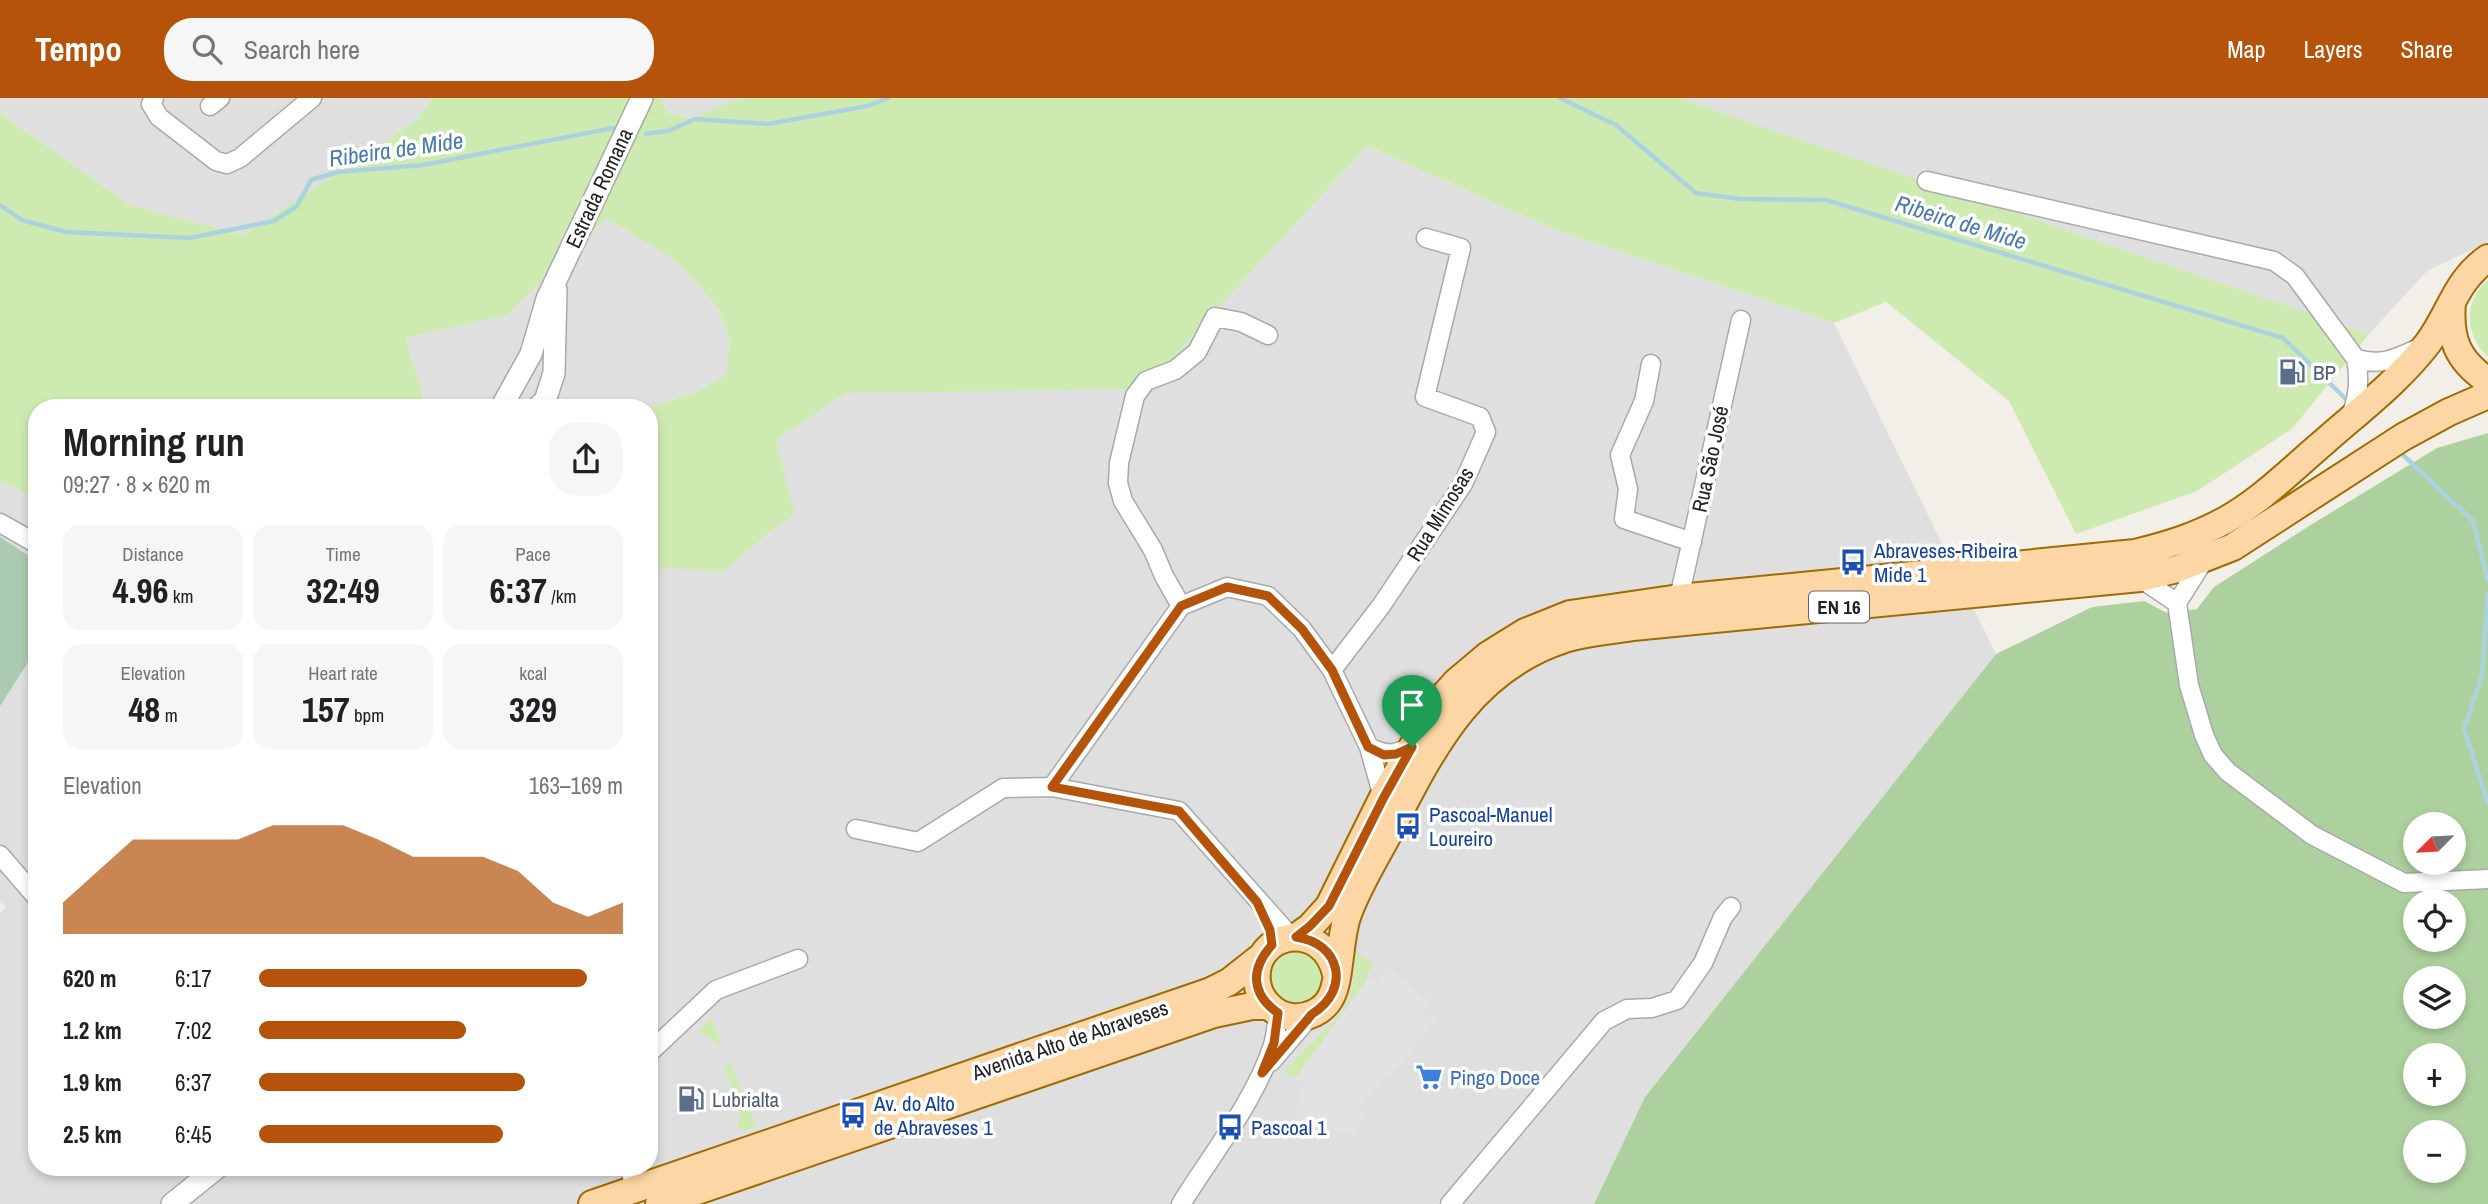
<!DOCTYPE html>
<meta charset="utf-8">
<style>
:root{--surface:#fff;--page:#f6f6f6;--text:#202124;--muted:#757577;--accent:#b45309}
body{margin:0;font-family:"Archivo Narrow",sans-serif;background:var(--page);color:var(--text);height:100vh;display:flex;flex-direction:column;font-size:26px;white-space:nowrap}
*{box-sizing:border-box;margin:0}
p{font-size:23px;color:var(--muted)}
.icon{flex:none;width:38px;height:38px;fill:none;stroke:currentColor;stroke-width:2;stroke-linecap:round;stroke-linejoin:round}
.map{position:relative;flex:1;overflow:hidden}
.panel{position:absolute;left:28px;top:301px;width:630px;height:777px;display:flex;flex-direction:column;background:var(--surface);border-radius:28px;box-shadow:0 4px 10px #0003}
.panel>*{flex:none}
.needle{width:46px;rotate:246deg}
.tools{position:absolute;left:2403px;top:714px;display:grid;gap:14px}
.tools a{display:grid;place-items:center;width:63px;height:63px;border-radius:50%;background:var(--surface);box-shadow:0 4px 10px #0003;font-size:35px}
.pin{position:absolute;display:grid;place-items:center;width:60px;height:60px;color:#fff;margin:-72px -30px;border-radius:50% 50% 50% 0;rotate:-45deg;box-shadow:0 0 7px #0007}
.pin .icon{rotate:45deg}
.round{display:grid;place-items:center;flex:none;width:74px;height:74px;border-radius:28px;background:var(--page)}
.head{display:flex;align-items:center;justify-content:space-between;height:119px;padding:0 35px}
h1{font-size:38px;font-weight:800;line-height:52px}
.stats{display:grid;grid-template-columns:repeat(3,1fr);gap:10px;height:119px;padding:7px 35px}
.stats div{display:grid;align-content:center;border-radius:18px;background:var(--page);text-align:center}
.stats b{font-size:35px;font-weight:800}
.stats small{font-size:19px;font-weight:400}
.stats p{font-size:19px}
.chart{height:196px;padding:14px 35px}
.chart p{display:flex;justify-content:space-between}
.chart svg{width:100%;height:126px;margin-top:7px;fill:var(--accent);opacity:.7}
ul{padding:0 35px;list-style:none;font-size:23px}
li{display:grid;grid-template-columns:112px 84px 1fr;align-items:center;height:52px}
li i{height:18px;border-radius:9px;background:var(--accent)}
header{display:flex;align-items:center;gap:42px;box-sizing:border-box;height:98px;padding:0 35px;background:var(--accent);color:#fff}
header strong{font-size:33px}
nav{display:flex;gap:38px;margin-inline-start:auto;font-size:24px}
.search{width:490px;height:63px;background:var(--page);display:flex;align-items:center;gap:18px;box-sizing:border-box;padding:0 24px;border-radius:28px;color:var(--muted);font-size:26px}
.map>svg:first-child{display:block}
.residential{fill:#e0dfdf}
.grass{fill:#cdebb0}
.forest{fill:#add19e;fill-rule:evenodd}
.cemetery{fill:#aacbaf}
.parking{fill:#e2e2e2}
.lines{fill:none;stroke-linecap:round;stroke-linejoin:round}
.stream{stroke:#aad3df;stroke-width:4.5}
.minor-casing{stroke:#a9a9a9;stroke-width:21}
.tertiary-casing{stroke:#a9a9a9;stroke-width:24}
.primary-casing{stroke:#a06b00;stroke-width:30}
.minor{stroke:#fff;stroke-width:18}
.tertiary{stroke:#fff;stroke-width:21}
.primary{stroke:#fcd6a4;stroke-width:26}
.route-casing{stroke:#fff;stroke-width:14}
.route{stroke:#b45309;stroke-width:9}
.labels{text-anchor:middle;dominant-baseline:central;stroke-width:7;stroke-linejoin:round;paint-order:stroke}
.shield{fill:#fff;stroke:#646464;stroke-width:2}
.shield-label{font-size:19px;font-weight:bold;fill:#222}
.street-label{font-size:21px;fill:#222;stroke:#fff}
.service-label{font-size:21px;fill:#4e5e75;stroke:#fff;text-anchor:start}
.transit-label{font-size:21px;fill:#164399;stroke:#fff;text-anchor:start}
.shop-label{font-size:21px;fill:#366cbe;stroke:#fff;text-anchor:start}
.water-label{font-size:23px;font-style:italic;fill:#4a7aab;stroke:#fff}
</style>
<header>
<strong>Tempo</strong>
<div class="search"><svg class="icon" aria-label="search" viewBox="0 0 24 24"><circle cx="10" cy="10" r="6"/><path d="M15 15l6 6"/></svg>Search here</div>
<nav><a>Map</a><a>Layers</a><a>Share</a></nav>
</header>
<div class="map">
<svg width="2488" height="1106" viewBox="0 0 2488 1106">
<rect width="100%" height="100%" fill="#f2efe9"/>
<path class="residential" d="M0,0h432l-15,22 -174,115 -113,-30 -130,-92z
M660,0h87l-22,5 -30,16 -27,-6z
M1679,0h809v144l-61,29 -58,63 -221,-73z
M1367,48l191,85 276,92 162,331 -351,443 -51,107h-1594v-291l6,-6 -6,-5v-421l37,17v669h612v-601l119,-33 26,-19 -18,-74 70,-48 298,-3z
M607,120l71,45 40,45 11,30 -1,36 -29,17 -52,17h-221l-20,-70 101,-23z"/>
<path class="grass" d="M432,0h228l8,15 26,6 31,-16 22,-5h932l690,236 -77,95 -95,62 -121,43 -67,-133 -123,-99 -52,21 -276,-92 -191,-85 -223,243 -298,4 -70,47 19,74 -27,19 -45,39 -74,-6v-158h-2l52,-17 28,-17 2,-36 -11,-30 -40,-45 -71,-45 -100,97 -101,23 20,70h-389v90l-37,-17v-368l130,92 113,30 174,-115z
M2488,182v77c-23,-22 -26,-55 0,-77z
M1269 879a27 27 0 1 1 54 0a27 27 0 1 1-54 0Z
M1356,853l18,14 -8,11 2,2 -72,100 -11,-6c16,-25 53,-48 63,-71 6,-15 6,-34 8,-50z
M711,920l11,26 -4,2 -6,-7 -14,-8z
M730,964l27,64 -17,6 -2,-7 2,-9 -16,-51z"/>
<path class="forest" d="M2488,335v771h-894l51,-107 351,-443 96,-47 52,-6 23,12 30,-4 17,-22 95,-61 128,-78zM2415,726h39v39h-39zM2415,803h39v39h-39zM2415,880h39v39h-39zM2415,957h39v39h-39zM2415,1034h39v39h-39z"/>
<path class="cemetery" d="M0,439l37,24v87l-37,58z"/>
<path class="parking" d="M1388,868l36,31 5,-7 6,8 -15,19 19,-1 -49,63 -5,-3 -26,33 8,7 -14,19 -59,-15 9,-37 -7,-5 72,-100 9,5z"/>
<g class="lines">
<path class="stream" d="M1560,0l56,27 80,68 44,6 86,1 457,138 65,63
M646,36l22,-3 27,-12 73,5 100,-18 20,-8
M0,107l22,15 44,12 124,6 84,-17 23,-15 14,-26 27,-8 85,-7 190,-37
M2402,356l71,67 15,60
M2488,495l-6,82 -18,54 24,74"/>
<g class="minor-casing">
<path id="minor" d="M154,0l-3,6 8,13 57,44 11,3 13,-6 72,-60
M210,8l10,-8
M1927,83l347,80 21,15 61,83c4,20 3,37 -5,56
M2356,261c26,7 39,0 63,-11
M1651,266l-7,37 -24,54 8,34 -4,30 68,23
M0,425l37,21
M2204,462l-27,43 12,82 15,50 9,20 15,17 84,63 92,48 84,-4
M2140,480l37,25
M1679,500l62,-278
M1181,508l-17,-30 -11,-26 -30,-49 -5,-18 1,-20 16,-67 11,-15 29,-11 22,-18 18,-35 26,5 27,13
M1332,572l49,-64 82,-122 23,-52 -6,-15 -55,-20 36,-149 -35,-10
M1369,649c17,9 25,8 42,0
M1052,689l129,-181 46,-19 41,9 34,33 30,41 37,77 14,50
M856,731l62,13 85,-54 49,-1 127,24 112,126
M0,757l37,43
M649,955l67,-63 82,-31
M1271,964l41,-48
M629,1069l7,22
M1181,1106c31,-50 74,-103 92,-159 3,-10 4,-22 5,-32
M1450,1106l154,-183 23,-12 25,-1 25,-8 26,-37 20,-46 8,-10"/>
</g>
<g class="tertiary-casing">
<path id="tertiary" d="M501,310l30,-54 16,-55 95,-201
M537,310l8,-7 9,-28 2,-83
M172,1106l46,-37"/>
</g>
<g class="primary-casing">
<path id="primary" d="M2452,204c-3,37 5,58 36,79
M1296,839l14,-10 19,-21 54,-109 56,-96 17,-19 32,-27 37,-23 45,-18 109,-16 456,-45c33,-8 59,-16 89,-32 37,-20 68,-52 100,-79 35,-31 75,-61 104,-99 23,-31 27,-62 60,-85
M1336,876c-13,-57 -85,-42 -79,8 2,17 17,33 34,35 16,2 33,-6 40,-20 10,-19 8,-59 17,-83 12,-33 33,-64 48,-95 40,-78 79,-151 169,-180 21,-7 46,-8 68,-12l507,-49 37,-9 56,-22 170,-110 46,-25 39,-17
M592,1106l619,-213 18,-9 33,-26
M659,1106l555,-190 38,-8h17"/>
</g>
<use href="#minor" class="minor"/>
<use href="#tertiary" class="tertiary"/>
<use href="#primary" class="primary"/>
</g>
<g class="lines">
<g class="route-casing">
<path id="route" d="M1227,489l41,9 34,33 30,41 36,77 16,8 12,-1 16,-7 -28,50 -55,109 -19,20 -14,11c45,6 55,53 16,77l-50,59 12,-30 4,-30c-27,-19 -28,-44 -6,-68l-2,-15 -13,-28 -78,-91 -127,-24 129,-181z"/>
</g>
<use href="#route" class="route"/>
</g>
<defs>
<g id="fuel-bare" transform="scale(2.1)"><path d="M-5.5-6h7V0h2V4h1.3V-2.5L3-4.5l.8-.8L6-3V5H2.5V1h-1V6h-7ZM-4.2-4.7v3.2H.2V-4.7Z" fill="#5c6f8a" stroke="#fff" stroke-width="2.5" paint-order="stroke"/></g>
<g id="bus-bare" transform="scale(2.1)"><path d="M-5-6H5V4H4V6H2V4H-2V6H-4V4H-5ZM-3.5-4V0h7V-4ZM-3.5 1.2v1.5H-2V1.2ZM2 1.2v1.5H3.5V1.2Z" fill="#1a4fb4" stroke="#fff" stroke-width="2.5" paint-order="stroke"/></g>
<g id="supermarket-bare" transform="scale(2.1)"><path d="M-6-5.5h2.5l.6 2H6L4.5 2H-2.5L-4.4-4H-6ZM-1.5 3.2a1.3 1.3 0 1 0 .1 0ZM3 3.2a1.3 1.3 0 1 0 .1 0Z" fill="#3f7fe0" stroke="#fff" stroke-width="2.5" paint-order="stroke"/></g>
</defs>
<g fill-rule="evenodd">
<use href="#fuel-bare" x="2292" y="274"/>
<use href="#bus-bare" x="1853" y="464"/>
<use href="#bus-bare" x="1408" y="728"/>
<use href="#supermarket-bare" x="1429" y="979"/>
<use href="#fuel-bare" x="691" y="1001"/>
<use href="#bus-bare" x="853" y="1017"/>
<use href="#bus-bare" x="1230" y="1029"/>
</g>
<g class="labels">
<rect class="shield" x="1809" y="493.5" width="60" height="31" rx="5"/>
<g class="shield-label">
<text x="1839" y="509">EN 16</text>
</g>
<g class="street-label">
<text transform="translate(599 90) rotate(-65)">Estrada Romana</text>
<text transform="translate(1710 361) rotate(-78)">Rua São José</text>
<text transform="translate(1440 416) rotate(-58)">Rua Mimosas</text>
<text transform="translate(1070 942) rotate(-19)">Avenida Alto de Abraveses</text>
</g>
<g class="service-label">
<text x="2313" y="274">BP</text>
<text x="712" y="1001">Lubrialta</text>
</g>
<g class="transit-label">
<text x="1874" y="452">Abraveses-Ribeira<tspan x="1874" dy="24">Mide 1</tspan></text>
<text x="1429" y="716">Pascoal-Manuel<tspan x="1429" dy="24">Loureiro</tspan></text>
<text x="874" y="1005">Av. do Alto<tspan x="874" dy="24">de Abraveses 1</tspan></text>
<text x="1251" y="1029">Pascoal 1</text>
</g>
<g class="shop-label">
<text x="1450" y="979">Pingo Doce</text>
</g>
<g class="water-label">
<text transform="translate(396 51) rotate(-8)">Ribeira de Mide</text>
<text transform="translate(1961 124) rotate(17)">Ribeira de Mide</text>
</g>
</g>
</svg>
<div class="tools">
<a><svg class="needle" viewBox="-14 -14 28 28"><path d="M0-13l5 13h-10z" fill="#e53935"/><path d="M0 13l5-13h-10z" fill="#757577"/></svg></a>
<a><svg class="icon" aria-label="locate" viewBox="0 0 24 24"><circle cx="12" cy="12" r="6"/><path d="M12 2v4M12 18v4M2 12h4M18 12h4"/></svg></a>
<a><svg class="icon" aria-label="layers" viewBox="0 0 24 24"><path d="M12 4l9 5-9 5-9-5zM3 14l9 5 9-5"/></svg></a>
<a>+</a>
<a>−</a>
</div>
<div class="pin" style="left:1412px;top:649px;background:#1e9e55"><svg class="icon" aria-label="arrive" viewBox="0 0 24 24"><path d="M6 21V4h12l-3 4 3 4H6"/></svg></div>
<section class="panel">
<div class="head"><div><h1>Morning run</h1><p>09:27 · 8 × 620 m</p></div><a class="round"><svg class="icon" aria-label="share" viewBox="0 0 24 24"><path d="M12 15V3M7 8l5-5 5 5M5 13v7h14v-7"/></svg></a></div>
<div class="stats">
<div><p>Distance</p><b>4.96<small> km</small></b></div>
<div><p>Time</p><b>32:49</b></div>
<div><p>Pace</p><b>6:37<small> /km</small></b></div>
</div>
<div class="stats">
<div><p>Elevation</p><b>48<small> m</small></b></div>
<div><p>Heart rate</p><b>157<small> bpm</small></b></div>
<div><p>kcal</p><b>329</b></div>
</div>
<div class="chart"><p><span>Elevation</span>163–169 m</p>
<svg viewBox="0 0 160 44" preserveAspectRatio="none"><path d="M0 44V33L10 22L20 11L30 11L40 11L50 11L60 6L70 6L80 6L90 11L100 17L110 17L120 17L130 22L140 33L150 38L160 33V44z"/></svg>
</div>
<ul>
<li><b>620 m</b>6:17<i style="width:90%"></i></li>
<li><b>1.2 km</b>7:02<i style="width:57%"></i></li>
<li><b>1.9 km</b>6:37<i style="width:73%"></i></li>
<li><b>2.5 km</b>6:45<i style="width:67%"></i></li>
</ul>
</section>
</div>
